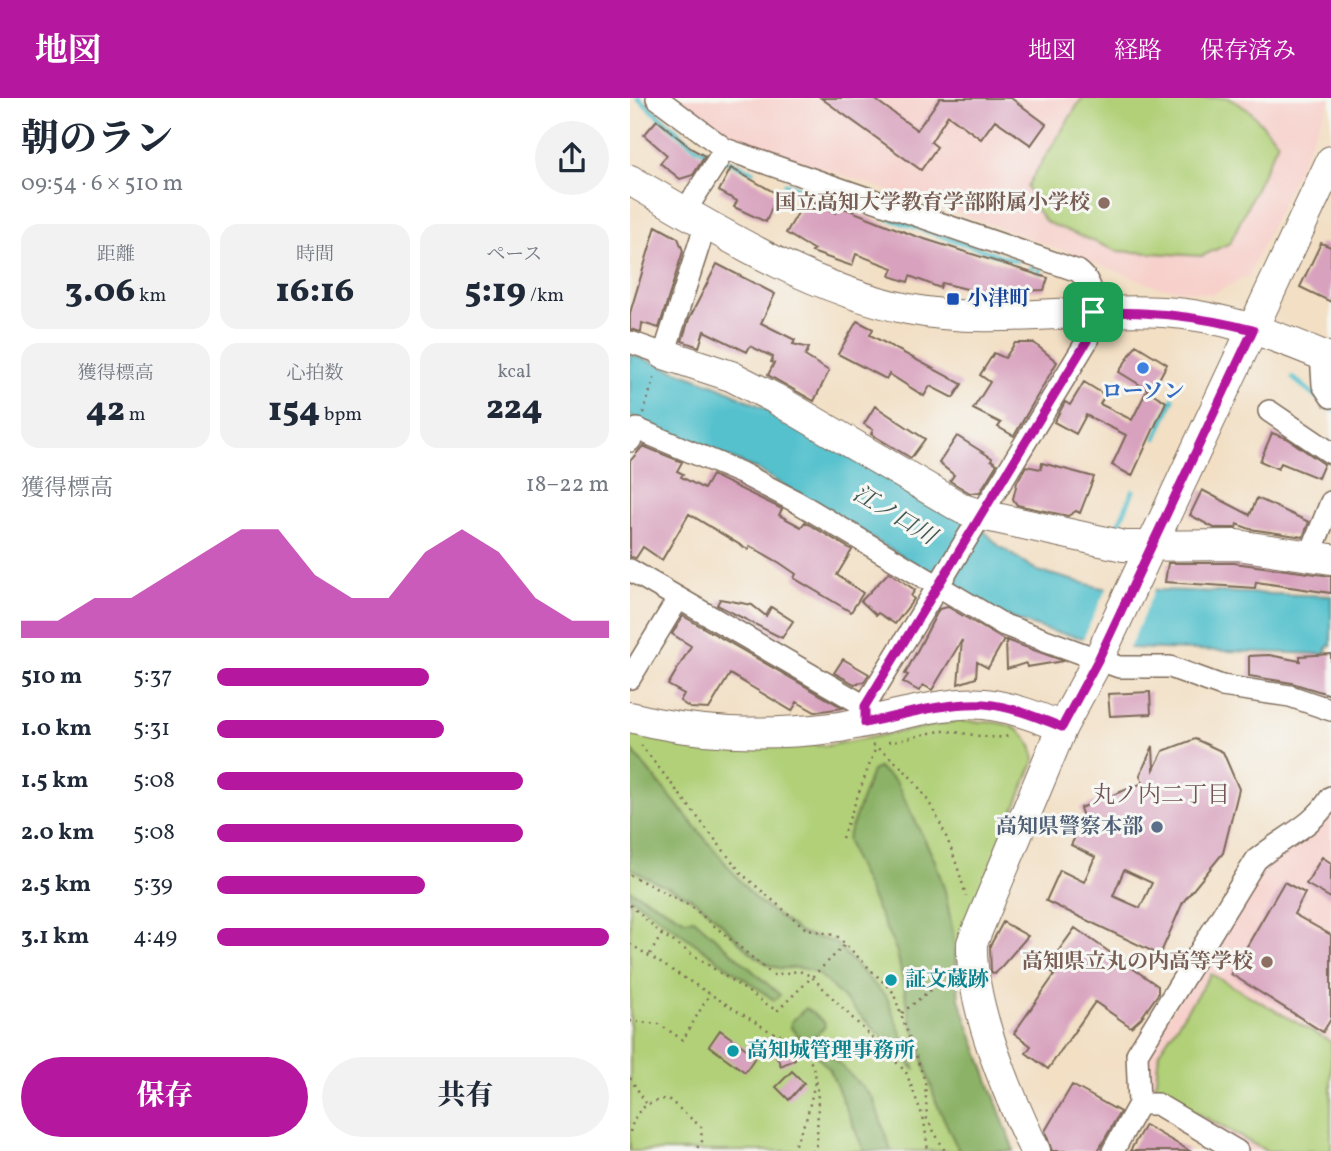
<!DOCTYPE html>
<html lang="ja">
<meta charset="utf-8">
<style>
:root{--surface:#fff;--page:#f2f2f3;--text:#1f2937;--muted:#747a83;--accent:#b5179e}
body{margin:0;font-family:Vollkorn,"Noto Serif JP",serif;background:var(--page);color:var(--text);height:100vh;display:flex;flex-direction:column;font-size:26px;white-space:nowrap}
*{box-sizing:border-box;margin:0}
p{font-size:23px;color:var(--muted)}
.icon{flex:none;width:38px;height:38px;fill:none;stroke:currentColor;stroke-width:2;stroke-linecap:round;stroke-linejoin:round}
.map{position:relative;flex:1;overflow:hidden}
.panel{display:flex;flex-direction:column;background:var(--surface);width:630px}
.panel>*{flex:none}
.pin{position:absolute;display:grid;place-items:center;width:60px;height:60px;color:#fff;margin:-30px;border-radius:14px;box-shadow:0 4px 10px #0006}
.round{display:grid;place-items:center;flex:none;width:74px;height:74px;border-radius:37px;background:var(--page)}
.summary{display:flex;align-items:center;justify-content:space-between;height:119px;padding:0 21px}
h1{font-size:38px;font-weight:800;line-height:52px}
.figures{display:grid;grid-template-columns:repeat(3,1fr);gap:10px;height:119px;padding:7px 21px}
.figures div{display:grid;align-content:center;border-radius:18px;background:var(--page);text-align:center}
.figures b{font-size:35px;font-weight:800}
.figures small{font-size:19px;font-weight:400}
.figures p{font-size:19px}
.chart{height:196px;padding:14px 21px}
.chart p{display:flex;justify-content:space-between}
.chart svg{width:100%;height:126px;margin-top:7px;fill:var(--accent);opacity:.7}
.action{display:flex;gap:14px;margin-top:auto;padding:14px 21px}
.action a{flex:1;height:80px;border-radius:42px;background:var(--accent);color:#fff;font-size:28px;font-weight:800;line-height:80px;text-align:center}
.action a+a{background:var(--page);color:var(--text)}
ul{padding:0 21px;list-style:none;font-size:23px}
li{display:grid;grid-template-columns:112px 84px 1fr;align-items:center;height:52px}
li i{height:18px;border-radius:9px;background:var(--accent)}
header{display:flex;align-items:center;gap:42px;box-sizing:border-box;height:98px;padding:0 35px;background:var(--accent);color:#fff}
header strong{font-size:33px}
nav{display:flex;gap:38px;margin-inline-start:auto;font-size:24px}
main{display:flex;flex:1;min-height:0}
.map>svg:first-child{display:block}
.built{fill:#f7d0cb}
.green{fill:#b1d078;stroke:#767d4b;stroke-width:2}
.forest{fill:#8cb268;stroke:#646e43;stroke-width:2}
.water{fill:#54c1cd;stroke:#487676;stroke-width:2}
.pier{fill:#f2dfc4}
.lines{fill:none;stroke-linecap:round;stroke-linejoin:round}
.stream{stroke:#54c1cd;stroke-width:5}
.building{fill:#d8a2be;fill-rule:evenodd}
.street-casing{stroke:#7b6958;stroke-width:24}
.secondary-casing{stroke:#7b6958;stroke-width:32}
.path{stroke:#7b6958;stroke-width:2.5;stroke-dasharray:2 5;stroke-linecap:butt}
.street{stroke:#fff;stroke-width:21}
.secondary{stroke:#fff;stroke-width:30}
.route-casing{stroke:#fff;stroke-width:14}
.route{stroke:#b5179e;stroke-width:9}
.education-dot{fill:#8d6e63;stroke:#f6f6f2;stroke-width:2.5}
.transit-dot{fill:#1a4fb4;stroke:#f6f6f2;stroke-width:2.5}
.shop-dot{fill:#3f7fe0;stroke:#f6f6f2;stroke-width:2.5}
.service-dot{fill:#5c6f8a;stroke:#f6f6f2;stroke-width:2.5}
.culture-dot{fill:#0f9aa8;stroke:#f6f6f2;stroke-width:2.5}
.labels{text-anchor:middle;dominant-baseline:central;stroke-width:6;stroke-linejoin:round;paint-order:stroke}
.education-label{font-size:21px;font-weight:bold;fill:#785e54;stroke:#f6f6f2;text-anchor:end}
.transit-label{font-size:21px;font-weight:bold;fill:#164399;stroke:#f6f6f2;text-anchor:start}
.shop-label{font-size:21px;font-weight:bold;fill:#366cbe;stroke:#f6f6f2}
.service-label{font-size:21px;font-weight:bold;fill:#4e5e75;stroke:#f6f6f2;text-anchor:end}
.culture-label{font-size:21px;font-weight:bold;fill:#0d838f;stroke:#f6f6f2;text-anchor:start}
.water-label{font-size:23px;font-style:italic;fill:#425753;stroke:#f6f6f2}
.neighbourhood-label{font-size:23px;fill:#725456;stroke:#f6f6f2}
</style>
<header>
<strong>地図</strong>
<nav><a>地図</a><a>経路</a><a>保存済み</a></nav>
</header>
<main>
<section class="panel">
<div class="summary"><div><h1>朝のラン</h1><p>09:54 · 6 × 510 m</p></div><a class="round"><svg class="icon" aria-label="share" viewBox="0 0 24 24"><path d="M12 15V3M7 8l5-5 5 5M5 13v7h14v-7"/></svg></a></div>
<div class="figures">
<div><p>距離</p><b>3.06<small> km</small></b></div>
<div><p>時間</p><b>16:16</b></div>
<div><p>ペース</p><b>5:19<small> /km</small></b></div>
</div>
<div class="figures">
<div><p>獲得標高</p><b>42<small> m</small></b></div>
<div><p>心拍数</p><b>154<small> bpm</small></b></div>
<div><p>kcal</p><b>224</b></div>
</div>
<div class="chart"><p><span>獲得標高</span>18–22 m</p>
<svg viewBox="0 0 160 44" preserveAspectRatio="none"><path d="M0 44V38L10 38L20 30L30 30L40 22L50 14L60 6L70 6L80 22L90 30L100 30L110 14L120 6L130 14L140 30L150 38L160 38V44z"/></svg>
</div>
<ul>
<li><b>510 m</b>5:37<i style="width:54%"></i></li>
<li><b>1.0 km</b>5:31<i style="width:58%"></i></li>
<li><b>1.5 km</b>5:08<i style="width:78%"></i></li>
<li><b>2.0 km</b>5:08<i style="width:78%"></i></li>
<li><b>2.5 km</b>5:39<i style="width:53%"></i></li>
<li><b>3.1 km</b>4:49<i style="width:100%"></i></li>
</ul>
<div class="action"><a>保存</a><a>共有</a></div>
</section>
<div class="map">
<svg width="701" height="1053" viewBox="0 0 701 1053">
<rect width="100%" height="100%" fill="#f6f6f2"/>
<filter id="ink" filterUnits="userSpaceOnUse"><feTurbulence type="fractalNoise" baseFrequency=".0143" numOctaves="2"/><feDisplacementMap in="SourceGraphic" scale="14" xChannelSelector="R" yChannelSelector="G"/><feConvolveMatrix kernelMatrix="1 2 1 2 8 2 1 2 1" color-interpolation-filters="sRGB"/></filter>
<filter id="wash" filterUnits="userSpaceOnUse"><feTurbulence type="fractalNoise" baseFrequency=".00686" numOctaves="4" result="noise"/><feDisplacementMap in="SourceGraphic" scale="28" xChannelSelector="R" yChannelSelector="G"/><feGaussianBlur stdDeviation="1.57" result="paint"/><feColorMatrix in="noise" values="0 0 0 0 0 0 0 0 0 0 0 0 0 0 0 0 0 1.4 0 .05"/><feComposite in="paint" operator="in"/></filter>
<g filter="url(#wash)">
<rect width="100%" height="100%" fill="#f2dfc4"/>
<path class="built" d="M49,0h652l-83,178 -36,18 -54,-7 -134,-51 -262,-88 -34,-14z
M701,713v340h-85l-100,-58v-39l112,-185 34,-26 26,-10z"/>
<path class="green" d="M452,0h147l21,13 28,31 -48,101 -28,13 -85,-5 -71,-29 -11,-15 -8,-21z
M328,623c36,2 68,-4 77,38l-74,179 -4,23 1,36 54,154h-382v-425l31,7 165,13z
M581,876l120,68v109h-65l-111,-61 4,-38z"/>
<path class="forest" d="M0,650l125,151 46,34 33,9 53,56 28,72 -94,-94c-25,-16 -33,-2 -51,-11 -28,-13 -48,-46 -73,-63 -22,-15 -47,-19 -67,-35z
M248,670l18,14 39,79 10,30 8,42 6,66 55,152h-55l-23,-49 -26,-85 -13,-65 -44,-94 -6,-19 25,-68z
M0,792l55,30 9,-1 86,76 -6,5 -144,-103z
M176,910l18,14 1,5 -9,8 1,6 56,57 18,53h-27l-34,-81 -39,-42v-6z"/>
<path class="water" d="M0,256l90,33 71,34 193,110 15,15 39,25 64,17 229,8v50h-3l-3,8 -195,-6 -79,-17 -51,-16 -244,-146 -126,-53z"/>
<path class="pier" d="M478,487l48,1 -28,65 -46,-10z"/>
<g class="lines">
<path class="stream" d="M8,0l56,48 19,9
M95,62l27,11
M155,86l25,8
M213,105l173,58
M402,169l1,1
M409,172l1,1
M663,280l38,31
M526,340l17,-39
M485,435l18,-42"/>
</g>
<g id="blocks">
<path class="building" d="M191,0h52l44,32 23,-32h71l35,26 -15,21 -36,-25 -14,19 -33,-24 -17,27 6,5 -16,23z
M27,22l35,29 13,7 -12,19 -13,4 -20,-16 7,-8 -23,-20z
M101,70l46,26 -11,28 -32,-15 3,-6 -18,-10z
M177,100l29,15 3,-7 76,30 133,42 -4,12 -65,2 -37,-9 -2,5 -30,-12 -2,6 -18,-6 3,-8 -37,-14 -4,12 -40,-14 2,-2 -28,-17z
M26,128l22,12 5,13 -24,77 -17,-5 -1,9 -11,-3v-16z
M691,145l10,4v55l-31,-15z
M87,166l58,30 -14,29 34,17 -2,4 16,4 -4,8 24,15 -15,30 -46,-26 6,-12 -3,-1 2,-5 -23,-11 -3,6 -43,-21 -5,16 -17,-6 7,-22z
M227,223l16,8 -3,6 92,49 -9,14 -23,-12 -6,10 -35,-22 -3,5 -48,-25z
M385,245h19l23,19 -43,74 -16,-9 3,-4 -28,-14 17,-27 -10,-7 14,-22 11,5z
M506,247l31,19 -15,28 -33,-20z
M454,284l21,13 -5,9 32,16 15,-30 19,12 -34,74 -20,-11 14,-30 -40,-20 -10,19 -22,-12 11,-20 5,3z
M245,308l50,33 -14,19 -40,-24 2,-4 -9,-6z
M642,335l16,6 36,25 -6,14 -37,-15 -3,6 -18,-8z
M327,338l35,22 -1,2 6,4 -17,28 -10,1 -20,-12 4,-6 -15,-12z
M13,348l39,16 -5,9 6,3 -2,3 23,12 8,-14 70,34 -3,6 22,12 4,-5 47,28 -15,25 26,18 -12,19 -57,-34 2,-4 -16,-11 -30,-17 -2,3 -6,-3 -53,-32 -27,46 -19,-13 -7,11 -6,-1v-96z
M412,365l52,14 -14,36 -4,-2 -8,5 -51,-11 -4,-6 4,-17 9,-16 15,3z
M572,392l48,25 7,-17 52,24 -6,15 -53,-8 -13,-5 -1,4h-22l-24,-13z
M538,465h66l97,13v17l-75,-11 -1,6 -90,-6z
M259,474l26,18 -4,6 3,3 -19,25 -17,-11 -2,2 -15,-14z
M90,501l32,6 14,11 5,-9 22,14 -11,17 -65,-33z
M318,509l56,33 -16,28 -11,-6 -1,16 -18,6 4,-44 -30,50 -9,-5 -4,6 -16,-9 5,-7 -3,-1 34,-65z
M53,518l160,92 -28,4 -18,-10 -5,9 -62,-37 -21,35 -19,-1 -10,-7 4,-7 -16,-9 23,-39 -19,-12z
M376,542l58,21 -37,6 -1,-4 -19,6z
M701,556v41l-39,-12 -43,-7v-20l20,-1 31,6v-5z
M213,561l26,15 -5,8 -10,2 -20,-11z
M520,594l1,22 -41,2 -2,-22z
M565,641l28,13 16,37 -16,64 -40,49 -23,53 -114,-54 14,-31 24,12 11,-25 -24,-12 6,-12 10,-4 -7,-21 63,-25 -3,-8 13,-29 1,23 9,-18zM494,772l28,13 -12,25 -27,-12z
M692,759l9,6v35l-25,-14z
M654,784l21,11 -11,21 37,21v84l-8,13 -92,-58z
M373,824l25,14 -33,38 -4,-2 -1,-26z
M445,830l83,58v8l-17,24 -10,9 -36,-25 -47,67 -22,-16 5,-7 -17,-13 41,-59 -9,-6z
M90,932l36,26 -11,16 -36,-26z
M158,946l7,15 -14,7 -7,-15z
M162,973l12,12 -15,17 -13,-13z
M442,987l48,27 -22,39h-46l-7,-20z
M515,1027l45,26h-60z"/>
</g>
</g>
<g filter="url(#ink)">
<use href="#blocks" fill-opacity="0" stroke="#7b6958" stroke-width="2"/>
<g class="lines">
<g class="street-casing">
<path id="street" d="M27,0l68,51 353,122c22,16 14,47 9,70l-222,365v17
M55,113l40,-62
M0,244l34,12 42,-131
M691,256l2,31 8,12
M639,313l62,42
M0,343l7,-12 104,44 56,29 207,123 115,42h51l52,19 68,10 41,14
M680,457l21,-53
M0,472l235,136
M0,580l48,-79
M509,1006h18l80,47
M483,1053l26,-47 -2,-50 119,-194c27,-23 57,-33 75,-63"/>
</g>
<g class="secondary-casing">
<path id="secondary" d="M0,82c88,51 177,108 278,129 85,17 170,-2 255,3 57,3 115,24 168,47
M34,256l67,22 43,22 189,111 19,6 142,31 113,-1 94,14
M0,619c63,17 137,19 202,11 46,-6 109,-28 153,-24 27,3 53,13 77,23
M405,1053c-27,-57 -65,-145 -63,-208l90,-216 36,-67 233,-499"/>
</g>
<path class="path" d="M13,315l12,-37
M258,644c17,-1 40,-10 54,-11 23,0 47,11 70,4
M11,647l101,129 63,54 32,8 56,56 32,89 2,38 18,32
M242,647c55,32 78,93 94,151
M212,740l34,-91
M0,777l62,32 81,68 26,-4 12,5 95,96 18,48 4,31
M0,807l32,29 115,77 69,-67
M0,846l141,88c57,16 46,63 46,112l-5,7
M20,856l12,-20
M272,915l48,-39
M0,923l29,3 24,16 27,-47
M0,980l16,25
M0,1034c6,-24 15,-28 37,-34l34,29 1,14 -7,10
M162,1053l15,-34 8,-35"/>
<use href="#street" class="street"/>
<use href="#secondary" class="secondary"/>
</g>
</g>
<g class="lines" filter="url(#ink)">
<g class="route-casing">
<path id="route" d="M463,214c60,0 101,3 160,18l-155,330 -36,67c-25,-10 -52,-21 -78,-23 -39,-2 -81,11 -119,19v-17l222,-365z"/>
</g>
<use href="#route" class="route"/>
</g>
<g class="education-dot">
<circle cx="474" cy="105" r="7"/>
<circle cx="637" cy="864" r="7"/>
</g>
<rect class="transit-dot" x="316" y="194" width="14" height="14" rx="3.5"/>
<circle class="shop-dot" cx="513" cy="270" r="7"/>
<circle class="service-dot" cx="527" cy="729" r="7"/>
<g class="culture-dot">
<circle cx="261" cy="882" r="7"/>
<circle cx="103" cy="953" r="7"/>
</g>
<g class="labels">
<g class="education-label">
<text x="460" y="105">国立高知大学教育学部附属小学校</text>
<text x="623" y="864">高知県立丸の内高等学校</text>
</g>
<g class="transit-label">
<text x="337" y="201">小津町</text>
</g>
<g class="shop-label">
<text x="513" y="294">ローソン</text>
</g>
<g class="service-label">
<text x="513" y="729">高知県警察本部</text>
</g>
<g class="culture-label">
<text x="275" y="882">証文蔵跡</text>
<text x="117" y="953">高知城管理事務所</text>
</g>
<g class="water-label">
<text transform="translate(264 418) rotate(31)">江ノ口川</text>
</g>
<g class="neighbourhood-label">
<text x="531" y="698">丸ノ内二丁目</text>
</g>
</g>
</svg>
<div class="pin" style="left:463px;top:214px;background:#1e9e55"><svg class="icon" aria-label="arrive" viewBox="0 0 24 24"><path d="M6 21V4h12l-3 4 3 4H6"/></svg></div>
</div>
</main>
